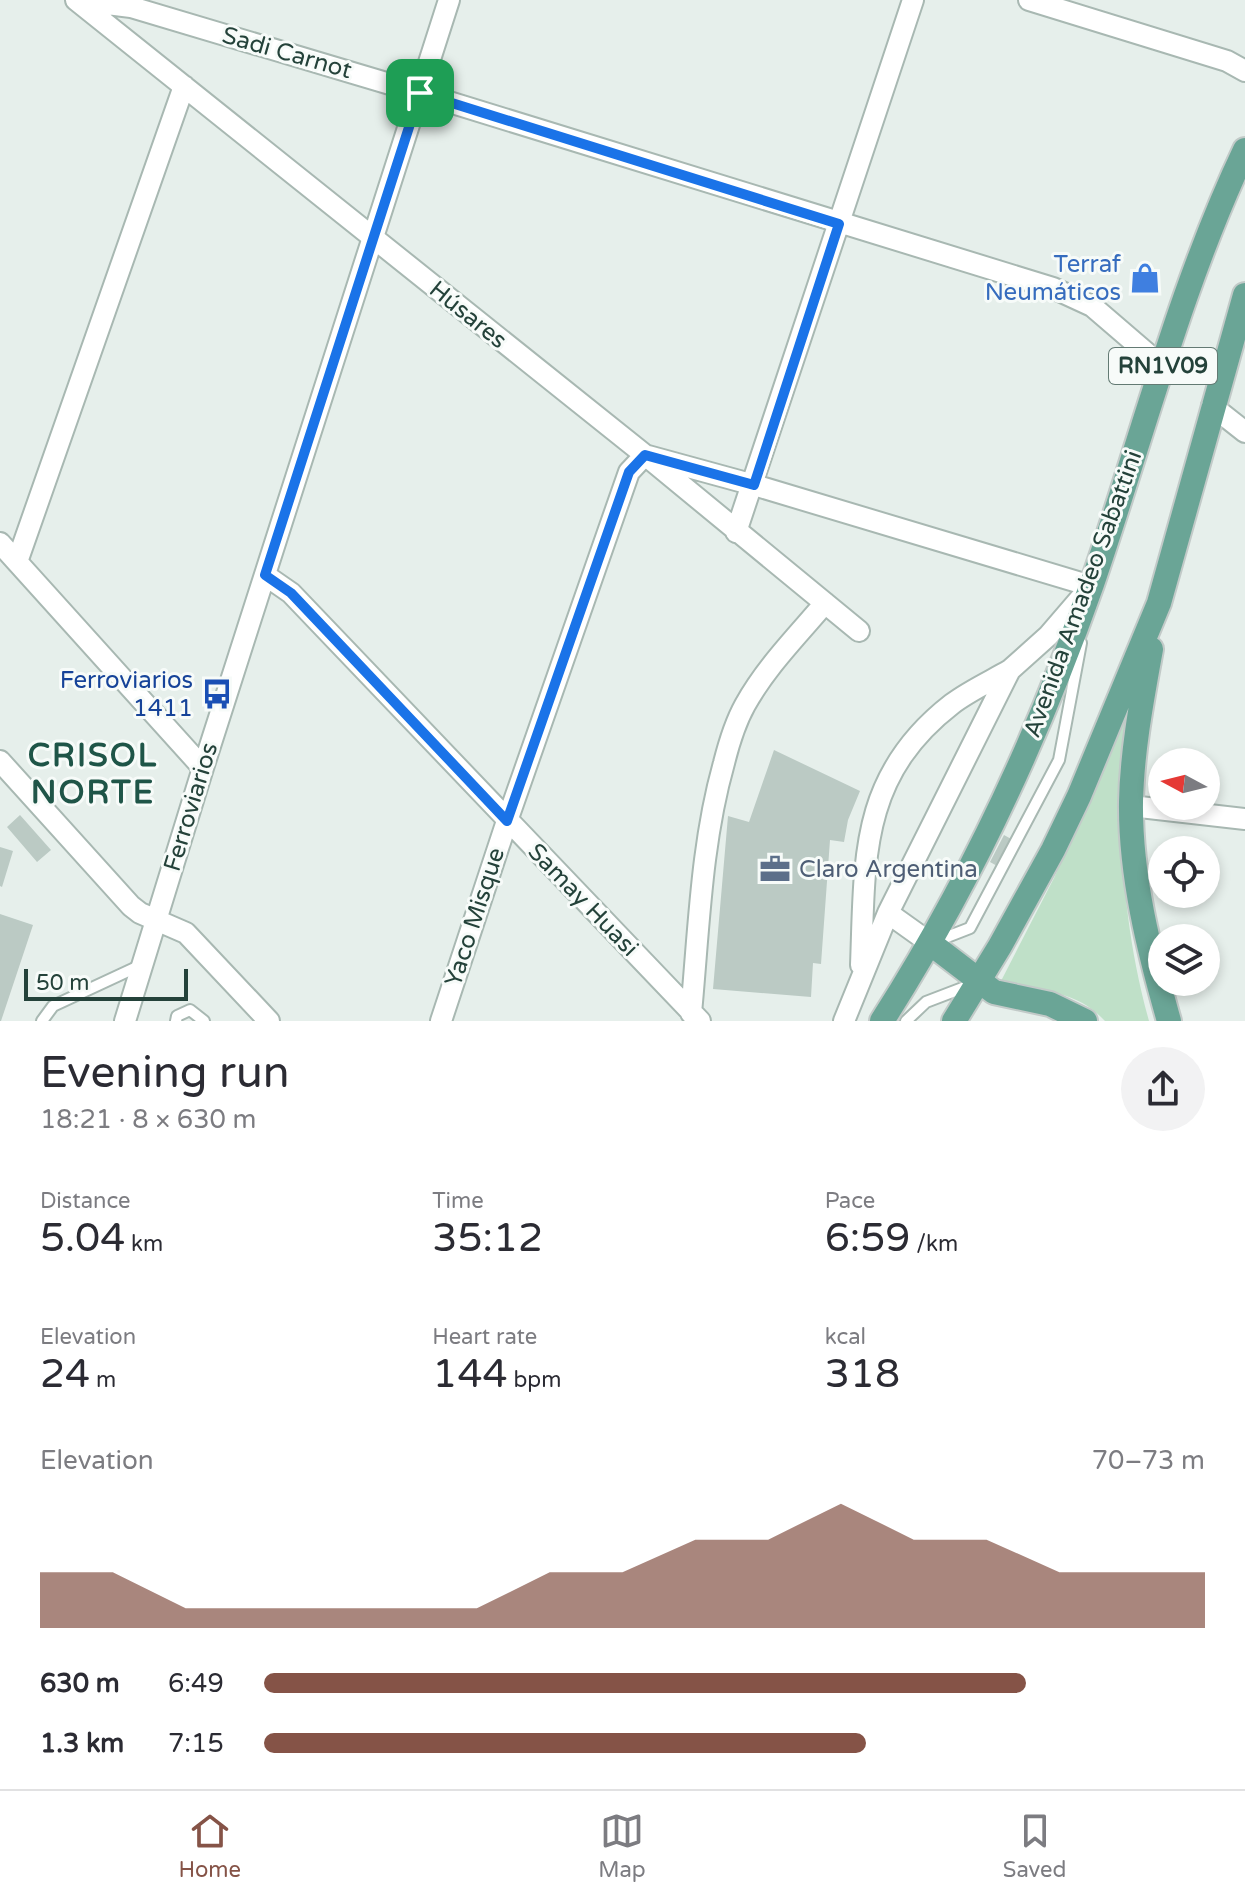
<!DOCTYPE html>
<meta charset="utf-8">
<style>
:root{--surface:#fff;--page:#f2f2f3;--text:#2b2b33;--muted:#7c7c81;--line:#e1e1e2;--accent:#855347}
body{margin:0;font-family:"Varela Round",sans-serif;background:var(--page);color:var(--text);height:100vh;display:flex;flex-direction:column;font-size:30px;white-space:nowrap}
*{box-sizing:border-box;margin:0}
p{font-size:26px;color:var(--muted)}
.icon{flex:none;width:44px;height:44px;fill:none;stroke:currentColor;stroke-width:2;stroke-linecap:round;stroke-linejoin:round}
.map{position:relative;height:1021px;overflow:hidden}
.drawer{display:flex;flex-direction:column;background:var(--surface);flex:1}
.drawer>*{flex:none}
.needle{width:52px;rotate:277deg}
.controls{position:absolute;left:1148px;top:748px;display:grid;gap:16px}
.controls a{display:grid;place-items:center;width:72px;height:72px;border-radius:50%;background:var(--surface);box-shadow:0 4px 12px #0003;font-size:40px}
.scale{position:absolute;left:24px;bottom:20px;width:164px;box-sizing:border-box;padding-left:8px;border:4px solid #24423a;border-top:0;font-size:22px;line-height:28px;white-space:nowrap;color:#24423a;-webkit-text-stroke:6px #f7fbf9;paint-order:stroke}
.pin{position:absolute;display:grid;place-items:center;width:68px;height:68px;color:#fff;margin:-34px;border-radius:16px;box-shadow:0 4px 12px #0006}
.round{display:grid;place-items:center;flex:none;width:84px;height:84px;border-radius:42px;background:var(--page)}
.summary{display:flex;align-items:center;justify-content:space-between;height:136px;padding:0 40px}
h1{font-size:44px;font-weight:600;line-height:60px}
.figures{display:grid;grid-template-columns:repeat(3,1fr);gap:12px;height:136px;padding:8px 40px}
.figures div{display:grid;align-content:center}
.figures b{font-size:40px;font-weight:600}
.figures small{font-size:22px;font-weight:400}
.figures p{font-size:22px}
.chart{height:224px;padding:16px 40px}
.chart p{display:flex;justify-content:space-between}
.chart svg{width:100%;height:144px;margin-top:8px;fill:var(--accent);opacity:.7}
ul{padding:0 40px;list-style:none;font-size:26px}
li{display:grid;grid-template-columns:128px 96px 1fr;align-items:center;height:60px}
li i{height:20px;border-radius:10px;background:var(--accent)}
.tabs{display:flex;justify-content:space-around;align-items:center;height:112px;border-top:2px solid var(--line);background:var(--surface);font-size:22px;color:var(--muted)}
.tabs a{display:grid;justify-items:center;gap:4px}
.tabs .current{color:var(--accent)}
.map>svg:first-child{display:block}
.green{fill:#bfe0c8}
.building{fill:#bbcac4}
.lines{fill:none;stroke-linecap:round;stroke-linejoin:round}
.lane-casing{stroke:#a8b8b2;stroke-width:14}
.street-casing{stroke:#a8b8b2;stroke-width:24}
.primary-casing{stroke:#c2cac8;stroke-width:28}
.lane{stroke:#fff;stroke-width:10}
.street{stroke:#fff;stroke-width:20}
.primary{stroke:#6aa596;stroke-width:24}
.route-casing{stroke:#fff;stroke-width:16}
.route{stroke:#1a73e8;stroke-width:10}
.labels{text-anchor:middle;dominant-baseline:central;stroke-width:6;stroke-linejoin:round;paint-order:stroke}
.shield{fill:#f7fbf9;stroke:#637a73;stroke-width:2}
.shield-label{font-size:22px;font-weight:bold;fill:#24423a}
.street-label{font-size:24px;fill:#24423a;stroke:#f7fbf9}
.shop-label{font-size:24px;fill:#366cbe;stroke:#f7fbf9;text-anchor:end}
.transit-label{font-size:24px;fill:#164399;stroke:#f7fbf9;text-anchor:end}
.service-label{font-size:24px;fill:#4e5e75;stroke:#f7fbf9;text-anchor:start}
.district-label{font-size:32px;font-weight:bold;letter-spacing:2px;fill:#1f5548;stroke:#f7fbf9}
</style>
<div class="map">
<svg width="1245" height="1021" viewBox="0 0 1245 1021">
<rect width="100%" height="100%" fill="#e6efeb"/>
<path class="green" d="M1129,707c-3,35 -8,70 -8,105 1,72 9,140 28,209h-44c-30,-32 -64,-29 -104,-40l53,-103z"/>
<path class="building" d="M774,750l86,41 -12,29 -4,22 -14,-2 -9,124 -8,-1 -2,34 -98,-8 15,-173 21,6z
M20,815l31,35 -14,12 -30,-35z
M1004,835l9,5 -14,27 -9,-5z
M0,847l13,4 -11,36 -2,-1z
M0,914l33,11 -32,96h-1z"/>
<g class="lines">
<g class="lane-casing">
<path id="lane" d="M934,942l36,-14 89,-168 22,-117
M42,1021l11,-15 86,-40
M176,1021l1,-5 13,-6 14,11
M906,1021l20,-19 47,-18"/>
</g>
<g class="street-casing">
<path id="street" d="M76,0l55,7 289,86 633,195 39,18 71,61
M76,0l569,455 214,176
M1029,0l198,61 18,10
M1212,406l33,26
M648,456l106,29 337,101 -43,50 -38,34 -122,243 -44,108
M736,532l177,-532
M0,543l203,225
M17,562l167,-476
M265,575l26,18 409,428
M0,761l131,145 9,7 46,20 83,88
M1131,806l114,13
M888,913l42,30
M861,965c4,-106 -2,-189 91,-261 17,-13 39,-23 58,-34
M691,1013c8,-84 10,-169 33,-250 5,-20 11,-40 21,-58 21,-38 52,-69 80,-102
M125,1021l78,-253 246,-768
M441,1021l66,-200 122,-349 16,-17"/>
</g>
<g class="primary-casing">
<path id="primary" d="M1151,649c-9,50 -19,102 -20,153 -1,73 18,149 38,219
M930,943l64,49 56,12 35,17
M882,1021c87,-136 156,-284 210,-437 50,-145 87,-295 153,-434
M954,1021l46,-75 53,-96 26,-54 80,-193 86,-308"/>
</g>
<use href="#lane" class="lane"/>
<use href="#street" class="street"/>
<use href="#primary" class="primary"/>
</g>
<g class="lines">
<g class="route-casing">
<path id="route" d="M420,93l419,131 -85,261 -109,-30 -16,17 -122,349 -216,-228 -26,-18z"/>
</g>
<use href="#route" class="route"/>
</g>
<defs>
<g id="shop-bare" transform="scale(2.4)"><path d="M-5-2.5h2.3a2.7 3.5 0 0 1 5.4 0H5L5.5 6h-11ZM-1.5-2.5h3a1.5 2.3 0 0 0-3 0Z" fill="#3f7fe0" stroke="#f7fbf9" stroke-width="2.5" paint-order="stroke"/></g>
<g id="bus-bare" transform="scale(2.4)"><path d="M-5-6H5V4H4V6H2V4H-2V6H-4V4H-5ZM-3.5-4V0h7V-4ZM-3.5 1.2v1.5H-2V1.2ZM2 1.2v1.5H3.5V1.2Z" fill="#1a4fb4" stroke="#f7fbf9" stroke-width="2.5" paint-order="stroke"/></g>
<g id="office-bare" transform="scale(2.4)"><path d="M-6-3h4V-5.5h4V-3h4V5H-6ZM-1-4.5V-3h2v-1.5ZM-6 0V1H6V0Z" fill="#5c6f8a" stroke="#f7fbf9" stroke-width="2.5" paint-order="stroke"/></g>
</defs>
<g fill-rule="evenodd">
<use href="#shop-bare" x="1145" y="278"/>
<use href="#bus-bare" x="217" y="694"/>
<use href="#office-bare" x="775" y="869"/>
</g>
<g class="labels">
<rect class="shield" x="1109" y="348" width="108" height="36" rx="6"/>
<g class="shield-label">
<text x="1163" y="366">RN1V09</text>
</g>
<g class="street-label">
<text transform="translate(287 53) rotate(16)">Sadi Carnot</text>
<text transform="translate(468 315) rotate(39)">Húsares</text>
<text transform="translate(1083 594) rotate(-70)">Avenida Amadeo Sabattini</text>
<text transform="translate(191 807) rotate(-73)">Ferroviarios</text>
<text transform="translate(583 900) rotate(46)">Samay Huasi</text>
<text transform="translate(475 917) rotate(-72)">Yaco Misque</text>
</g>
<g class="shop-label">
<text x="1121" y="264">Terraf<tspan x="1121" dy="28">Neumáticos</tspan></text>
</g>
<g class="transit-label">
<text x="193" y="680">Ferroviarios<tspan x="193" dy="28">1411</tspan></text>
</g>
<g class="service-label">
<text x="799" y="869">Claro Argentina</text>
</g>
<g class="district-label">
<text x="93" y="756">CRISOL<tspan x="93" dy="37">NORTE</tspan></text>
</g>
</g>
</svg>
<div class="controls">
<a><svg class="needle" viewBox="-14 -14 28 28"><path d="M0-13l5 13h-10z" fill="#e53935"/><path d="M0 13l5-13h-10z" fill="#7c7c81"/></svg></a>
<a><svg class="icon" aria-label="locate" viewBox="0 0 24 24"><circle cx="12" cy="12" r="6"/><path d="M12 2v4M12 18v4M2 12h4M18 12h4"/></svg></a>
<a><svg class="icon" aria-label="layers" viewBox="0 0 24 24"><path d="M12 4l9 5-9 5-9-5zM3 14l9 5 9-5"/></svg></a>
</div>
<div class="scale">50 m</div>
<div class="pin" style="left:420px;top:93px;background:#1e9e55"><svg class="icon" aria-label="arrive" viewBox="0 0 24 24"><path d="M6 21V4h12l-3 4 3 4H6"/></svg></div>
</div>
<section class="drawer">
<div class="summary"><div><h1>Evening run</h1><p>18:21 · 8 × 630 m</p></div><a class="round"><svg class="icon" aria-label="share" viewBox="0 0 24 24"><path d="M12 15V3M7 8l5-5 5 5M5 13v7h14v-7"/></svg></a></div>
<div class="figures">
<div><p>Distance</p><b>5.04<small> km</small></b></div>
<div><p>Time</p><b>35:12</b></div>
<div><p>Pace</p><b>6:59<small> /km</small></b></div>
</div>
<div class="figures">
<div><p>Elevation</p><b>24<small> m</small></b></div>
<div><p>Heart rate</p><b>144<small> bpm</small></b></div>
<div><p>kcal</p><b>318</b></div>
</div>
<div class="chart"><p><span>Elevation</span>70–73 m</p>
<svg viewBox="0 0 160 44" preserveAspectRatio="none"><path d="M0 44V27L10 27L20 38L30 38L40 38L50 38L60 38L70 27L80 27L90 17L100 17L110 6L120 17L130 17L140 27L150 27L160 27V44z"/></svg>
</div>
<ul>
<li><b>630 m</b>6:49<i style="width:81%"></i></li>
<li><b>1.3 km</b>7:15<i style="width:64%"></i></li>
</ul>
</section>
<nav class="tabs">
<a class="current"><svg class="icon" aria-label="home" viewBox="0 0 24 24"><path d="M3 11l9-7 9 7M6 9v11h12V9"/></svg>Home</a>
<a><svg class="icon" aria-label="map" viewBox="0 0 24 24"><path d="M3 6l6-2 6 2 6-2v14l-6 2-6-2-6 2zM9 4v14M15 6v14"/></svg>Map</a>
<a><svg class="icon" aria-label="saved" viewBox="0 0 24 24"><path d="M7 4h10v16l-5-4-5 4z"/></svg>Saved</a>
</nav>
